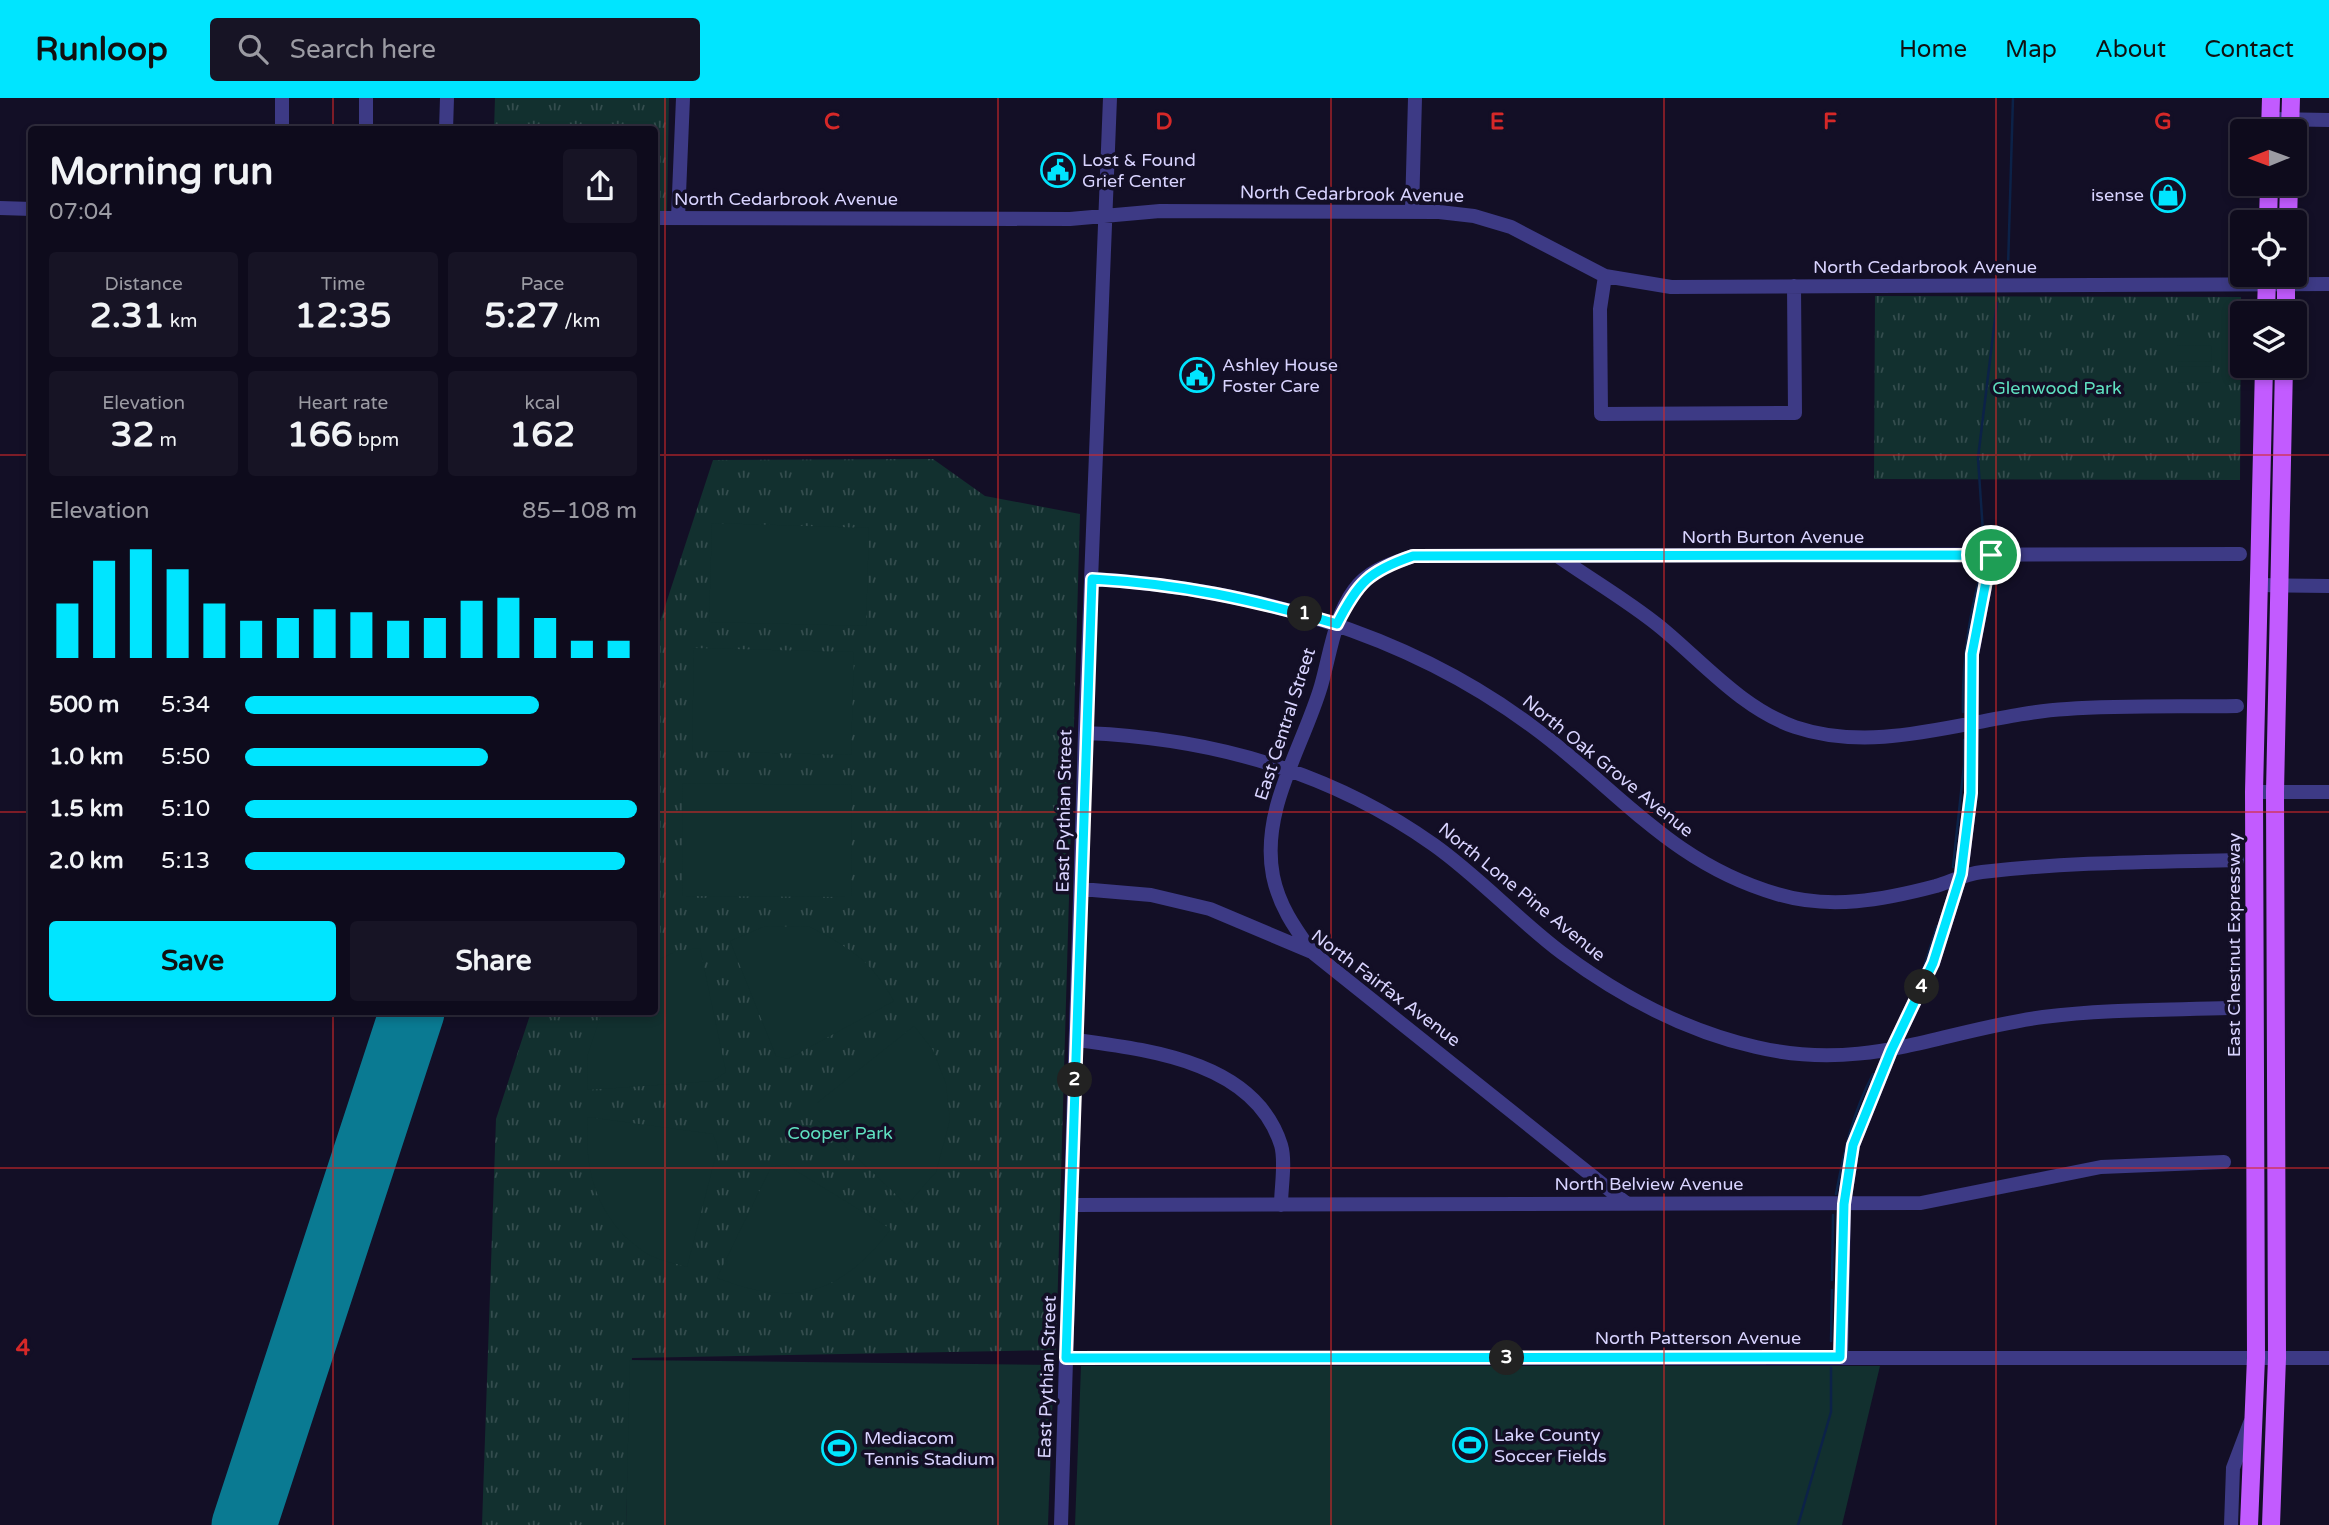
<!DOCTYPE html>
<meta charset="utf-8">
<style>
:root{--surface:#0e0b1c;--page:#171425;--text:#f1f3f6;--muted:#9b9ba3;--line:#2e2b3b;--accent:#00e5ff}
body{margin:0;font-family:"Varela Round",sans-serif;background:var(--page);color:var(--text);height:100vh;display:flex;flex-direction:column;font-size:26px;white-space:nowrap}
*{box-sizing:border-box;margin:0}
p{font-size:23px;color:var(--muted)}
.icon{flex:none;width:38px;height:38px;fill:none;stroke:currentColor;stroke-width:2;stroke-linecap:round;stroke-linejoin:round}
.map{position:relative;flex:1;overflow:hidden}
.sheet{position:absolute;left:28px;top:28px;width:630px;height:889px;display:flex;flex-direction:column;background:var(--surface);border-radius:7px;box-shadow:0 4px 10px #0003,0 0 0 2px var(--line)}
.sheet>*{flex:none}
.needle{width:46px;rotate:269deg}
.buttons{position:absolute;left:2230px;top:21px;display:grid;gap:14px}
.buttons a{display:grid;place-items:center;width:77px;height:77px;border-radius:7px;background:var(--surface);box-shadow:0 4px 10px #0003,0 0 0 2px var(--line);font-size:35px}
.pin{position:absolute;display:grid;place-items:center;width:60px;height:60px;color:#fff;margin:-30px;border:4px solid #fff;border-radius:50%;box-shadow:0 2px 7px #0007}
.km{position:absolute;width:35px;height:35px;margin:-18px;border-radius:50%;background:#222;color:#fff;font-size:19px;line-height:35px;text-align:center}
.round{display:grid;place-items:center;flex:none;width:74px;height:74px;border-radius:7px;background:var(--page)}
.summary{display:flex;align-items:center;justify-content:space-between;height:119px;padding:0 21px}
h1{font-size:38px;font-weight:700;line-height:52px}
.stats{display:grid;grid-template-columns:repeat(3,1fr);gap:10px;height:119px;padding:7px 21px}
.stats div{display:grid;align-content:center;border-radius:7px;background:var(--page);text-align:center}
.stats b{font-size:35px;font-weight:700}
.stats small{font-size:19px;font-weight:400}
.stats p{font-size:19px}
.chart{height:196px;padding:14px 21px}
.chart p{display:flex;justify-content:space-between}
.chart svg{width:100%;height:126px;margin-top:7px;stroke:var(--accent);stroke-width:6}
.action{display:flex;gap:14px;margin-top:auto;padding:14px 21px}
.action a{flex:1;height:80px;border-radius:7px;background:var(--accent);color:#111;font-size:28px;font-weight:700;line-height:80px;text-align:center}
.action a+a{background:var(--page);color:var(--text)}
ul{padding:0 21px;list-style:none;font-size:23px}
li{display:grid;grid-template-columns:112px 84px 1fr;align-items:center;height:52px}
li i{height:18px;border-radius:9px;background:var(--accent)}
header{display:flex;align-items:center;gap:42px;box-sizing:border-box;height:98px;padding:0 35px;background:var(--accent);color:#111}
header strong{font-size:33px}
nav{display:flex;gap:38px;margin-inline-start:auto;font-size:24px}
.search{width:490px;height:63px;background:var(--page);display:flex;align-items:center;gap:18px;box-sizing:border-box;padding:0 24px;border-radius:7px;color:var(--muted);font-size:26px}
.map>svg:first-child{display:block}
.park{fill:url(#park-tufts)}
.pitch{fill:#12302f}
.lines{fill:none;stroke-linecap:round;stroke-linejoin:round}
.stream{stroke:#0c2248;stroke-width:2.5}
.runway{stroke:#0a7a92;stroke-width:65}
.minor{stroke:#3d3a85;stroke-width:14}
.major{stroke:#c25bff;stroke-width:18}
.route-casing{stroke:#fff;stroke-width:14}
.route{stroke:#00e5ff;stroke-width:9}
.grid{fill:none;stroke:#d62828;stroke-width:2;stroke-opacity:0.55}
.labels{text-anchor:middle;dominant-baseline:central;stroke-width:7;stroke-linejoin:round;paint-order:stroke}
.poi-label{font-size:18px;fill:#d9d4ff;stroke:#130f26;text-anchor:start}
.street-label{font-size:18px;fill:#d9d4ff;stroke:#130f26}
.park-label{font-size:18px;fill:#5fe0c0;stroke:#130f26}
.grid-label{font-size:23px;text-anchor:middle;font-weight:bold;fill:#d62828;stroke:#130f26;stroke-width:7;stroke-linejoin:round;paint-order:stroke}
</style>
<header>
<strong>Runloop</strong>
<div class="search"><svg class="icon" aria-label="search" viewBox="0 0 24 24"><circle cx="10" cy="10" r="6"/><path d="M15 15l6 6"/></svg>Search here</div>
<nav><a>Home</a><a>Map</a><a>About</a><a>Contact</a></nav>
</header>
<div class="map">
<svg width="2329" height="1427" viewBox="0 0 2329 1427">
<defs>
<pattern id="park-tufts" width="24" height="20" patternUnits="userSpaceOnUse" patternTransform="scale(1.75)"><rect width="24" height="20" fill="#12302f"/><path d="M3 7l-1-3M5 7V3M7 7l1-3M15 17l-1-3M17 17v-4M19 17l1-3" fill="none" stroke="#344d4e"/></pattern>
</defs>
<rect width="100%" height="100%" fill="#130f26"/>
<path class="park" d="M495,0h174l-2,113h-12l-1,-81h-160z
M1875,198l366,1 -1,183 -366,-1z
M933,361l52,37 95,18 -24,836 -424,8 -6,167h-144l14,-406 35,-107h123l1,-375 58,-177z"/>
<path class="pitch" d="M2177,247l35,1 -1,16 -34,-1z
M2177,268l34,1v16l-34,-1z
M712,425l157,5 -3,98 -157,-4z
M694,550l160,4 -3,103 -159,-4z
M683,685l169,2 -1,112 -169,-1z
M808,828c41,21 63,34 86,75l-106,58 -12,-3 -46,-115 33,-14z
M700,850l26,124 -13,9 -125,9 -1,-33 15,-45h52l1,-50 21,-11z
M914,928l19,24 13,34 4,36 -14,52 -29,33 -90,-85v-17z
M588,1019l125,17 5,13 -31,120c-13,-4 -30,-7 -41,-14 -48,-31 -63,-82 -58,-136z
M785,1066l106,65c-51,66 -96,79 -174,49l54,-111z
M630,1262l424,5 -6,160h-422z
M1081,1268h799l-38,159h-767z"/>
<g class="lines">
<path class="stream" d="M2008,169l5,-169
M1984,449l-6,-89 19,-155
M1963,614c-1,-48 5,-93 18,-139
M1953,769l11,-102v-25
M1923,872l14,-44
M1836,1096c8,-43 17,-82 37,-120
M1832,1182l1,-65
M1831,1243l1,-51
M1798,1427l33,-113v-44"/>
<path class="runway" d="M244,1427l168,-513"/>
<path class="minor" d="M2270,21l59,1
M282,32v-32
M366,32v-32
M446,32l1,-32
M0,110l32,1
M1412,113l3,-113
M654,120l416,1 90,-8 279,1 35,4 37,11 94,49 66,11 658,-3
M678,120l5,-120
M1605,178l-5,33 1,105 194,-1 -1,-127
M1559,459c33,23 69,44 100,69 43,35 82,82 136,101 89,30 182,-13 272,-18 56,-4 113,-2 170,-3
M1092,481c156,9 314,53 441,148 85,62 137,136 244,167 53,16 106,6 159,-8 16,-5 29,-12 46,-14 85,-10 170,-10 255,-12
M2258,487l71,1
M1085,635c126,5 245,38 349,112 45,32 83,74 128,108 58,43 123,78 194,94 110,26 183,-16 287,-30 61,-8 124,-7 186,-9
M2254,694h75
M1081,791l70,6 59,14 102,43 314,251
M1312,854c-17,-24 -33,-46 -39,-76 -13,-66 30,-129 48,-190 9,-31 13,-69 33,-96 14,-20 36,-26 59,-34l827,-2
M1077,942c73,10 178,22 204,105 5,17 0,42 0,60
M1071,1107l850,-2 180,-36 123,-5
M1841,1259l3,-153 9,-59 38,-94 42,-88 28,-89 10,-81 1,-138 19,-100
M1066,1260h1263
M1061,1427l24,-792 25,-635
M2231,1427l2,-57 17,-45"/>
<path class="major" d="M2270,33l1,-33
M2290,33l1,-33
M2268,124l1,-38
M2288,124l1,-38
M2266,215l1,-38
M2286,215v-38
M2249,1427l7,-167 -2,-566 10,-426
M2271,1427l6,-167 -2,-566 9,-426"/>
</g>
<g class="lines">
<g class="route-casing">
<path id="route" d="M1991,457l-19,99 -1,139 -10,81 -28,89 -42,88 -38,94 -9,59 -4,153 -774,1 26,-779c90,5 159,20 245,45 21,-42 32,-53 76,-68z"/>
</g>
<use href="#route" class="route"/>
</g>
<path class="grid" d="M333,0v32M665,0v1427M998,0v1427M1331,0v1427M1664,0v1427M1996,0v1427M0,357h32M654,357h1675M0,714h32M654,714h1675M333,914v513M0,1070h2329"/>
<defs>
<g id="civic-ring" transform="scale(1.75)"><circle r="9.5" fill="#130f26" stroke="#00e5ff" stroke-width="1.5"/><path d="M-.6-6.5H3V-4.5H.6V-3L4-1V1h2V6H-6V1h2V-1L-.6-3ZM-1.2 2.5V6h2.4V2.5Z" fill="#00e5ff"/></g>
<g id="shop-ring" transform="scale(1.75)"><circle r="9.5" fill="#130f26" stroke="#00e5ff" stroke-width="1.5"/><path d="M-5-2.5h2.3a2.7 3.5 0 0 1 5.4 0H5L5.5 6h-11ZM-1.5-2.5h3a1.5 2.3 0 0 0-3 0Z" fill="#00e5ff"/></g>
<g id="stadium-ring" transform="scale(1.75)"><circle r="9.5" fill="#130f26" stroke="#00e5ff" stroke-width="1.5"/><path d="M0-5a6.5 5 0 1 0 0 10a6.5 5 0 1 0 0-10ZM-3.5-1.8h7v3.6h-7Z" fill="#00e5ff"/></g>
</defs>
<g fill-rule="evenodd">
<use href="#civic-ring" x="1058" y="72"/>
<use href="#shop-ring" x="2168" y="97"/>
<use href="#civic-ring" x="1197" y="277"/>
<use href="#stadium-ring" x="1470" y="1347"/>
<use href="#stadium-ring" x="839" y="1350"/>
</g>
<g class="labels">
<g class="poi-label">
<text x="1082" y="62">Lost &amp; Found<tspan x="1082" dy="21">Grief Center</tspan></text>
<text x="2144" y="97" text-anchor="end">isense</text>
<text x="1222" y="267">Ashley House<tspan x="1222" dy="21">Foster Care</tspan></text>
<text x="1494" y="1337">Lake County<tspan x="1494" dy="21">Soccer Fields</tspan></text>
<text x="864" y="1340">Mediacom<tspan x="864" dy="21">Tennis Stadium</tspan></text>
</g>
<g class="street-label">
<text transform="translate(1352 96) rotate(1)">North Cedarbrook Avenue</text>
<text x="786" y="101">North Cedarbrook Avenue</text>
<text x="1925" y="169">North Cedarbrook Avenue</text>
<text x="1773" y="439">North Burton Avenue</text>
<text transform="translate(1285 626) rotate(-72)">East Central Street</text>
<text transform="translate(1608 668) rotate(39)">North Oak Grove Avenue</text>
<text transform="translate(1064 713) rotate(-89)">East Pythian Street</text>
<text transform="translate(1522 794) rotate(39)">North Lone Pine Avenue</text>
<text transform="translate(2234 847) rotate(-90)">East Chestnut Expressway</text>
<text transform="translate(1386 890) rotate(37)">North Fairfax Avenue</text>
<text x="1649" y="1086">North Belview Avenue</text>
<text x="1698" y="1240">North Patterson Avenue</text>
<text transform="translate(1047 1279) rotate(-88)">East Pythian Street</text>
</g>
<g class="park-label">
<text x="2057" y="290">Glenwood Park</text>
<text x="840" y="1035">Cooper Park</text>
</g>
</g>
<g class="grid-label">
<text x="832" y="31">C</text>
<text x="1164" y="31">D</text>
<text x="1497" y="31">E</text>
<text x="1830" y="31">F</text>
<text x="2163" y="31">G</text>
<text x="23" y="1257">4</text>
</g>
</svg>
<div class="buttons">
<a><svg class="needle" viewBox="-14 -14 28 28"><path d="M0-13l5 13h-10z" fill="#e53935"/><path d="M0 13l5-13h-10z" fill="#9b9ba3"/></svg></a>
<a><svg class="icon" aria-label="locate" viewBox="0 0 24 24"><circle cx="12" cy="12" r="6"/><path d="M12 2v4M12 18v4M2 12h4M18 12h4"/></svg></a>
<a><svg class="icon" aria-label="layers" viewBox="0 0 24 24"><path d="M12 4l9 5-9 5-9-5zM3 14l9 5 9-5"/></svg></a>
</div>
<div class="pin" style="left:1991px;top:457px;background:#1e9e55"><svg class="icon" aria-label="arrive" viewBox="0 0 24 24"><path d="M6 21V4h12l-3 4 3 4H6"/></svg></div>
<b class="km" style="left:1305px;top:516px">1</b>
<b class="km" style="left:1075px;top:982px">2</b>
<b class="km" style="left:1507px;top:1260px">3</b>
<b class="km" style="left:1922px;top:889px">4</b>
<section class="sheet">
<div class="summary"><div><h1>Morning run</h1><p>07:04</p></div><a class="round"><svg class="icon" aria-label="share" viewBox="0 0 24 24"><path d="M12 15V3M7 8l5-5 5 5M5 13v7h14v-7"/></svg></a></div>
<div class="stats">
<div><p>Distance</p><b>2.31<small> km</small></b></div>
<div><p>Time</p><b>12:35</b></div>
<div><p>Pace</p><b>5:27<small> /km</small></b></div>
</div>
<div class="stats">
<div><p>Elevation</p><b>32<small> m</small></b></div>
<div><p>Heart rate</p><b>166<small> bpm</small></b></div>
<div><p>kcal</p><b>162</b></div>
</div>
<div class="chart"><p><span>Elevation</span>85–108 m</p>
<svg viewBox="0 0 160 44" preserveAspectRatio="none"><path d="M5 44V25M15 44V10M25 44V6M35 44V13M45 44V25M55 44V31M65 44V30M75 44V27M85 44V28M95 44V31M105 44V30M115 44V24M125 44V23M135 44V30M145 44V38M155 44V38"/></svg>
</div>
<ul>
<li><b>500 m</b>5:34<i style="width:75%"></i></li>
<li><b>1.0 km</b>5:50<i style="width:62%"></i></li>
<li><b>1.5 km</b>5:10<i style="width:100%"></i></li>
<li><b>2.0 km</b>5:13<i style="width:97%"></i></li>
</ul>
<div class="action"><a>Save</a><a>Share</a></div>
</section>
</div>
